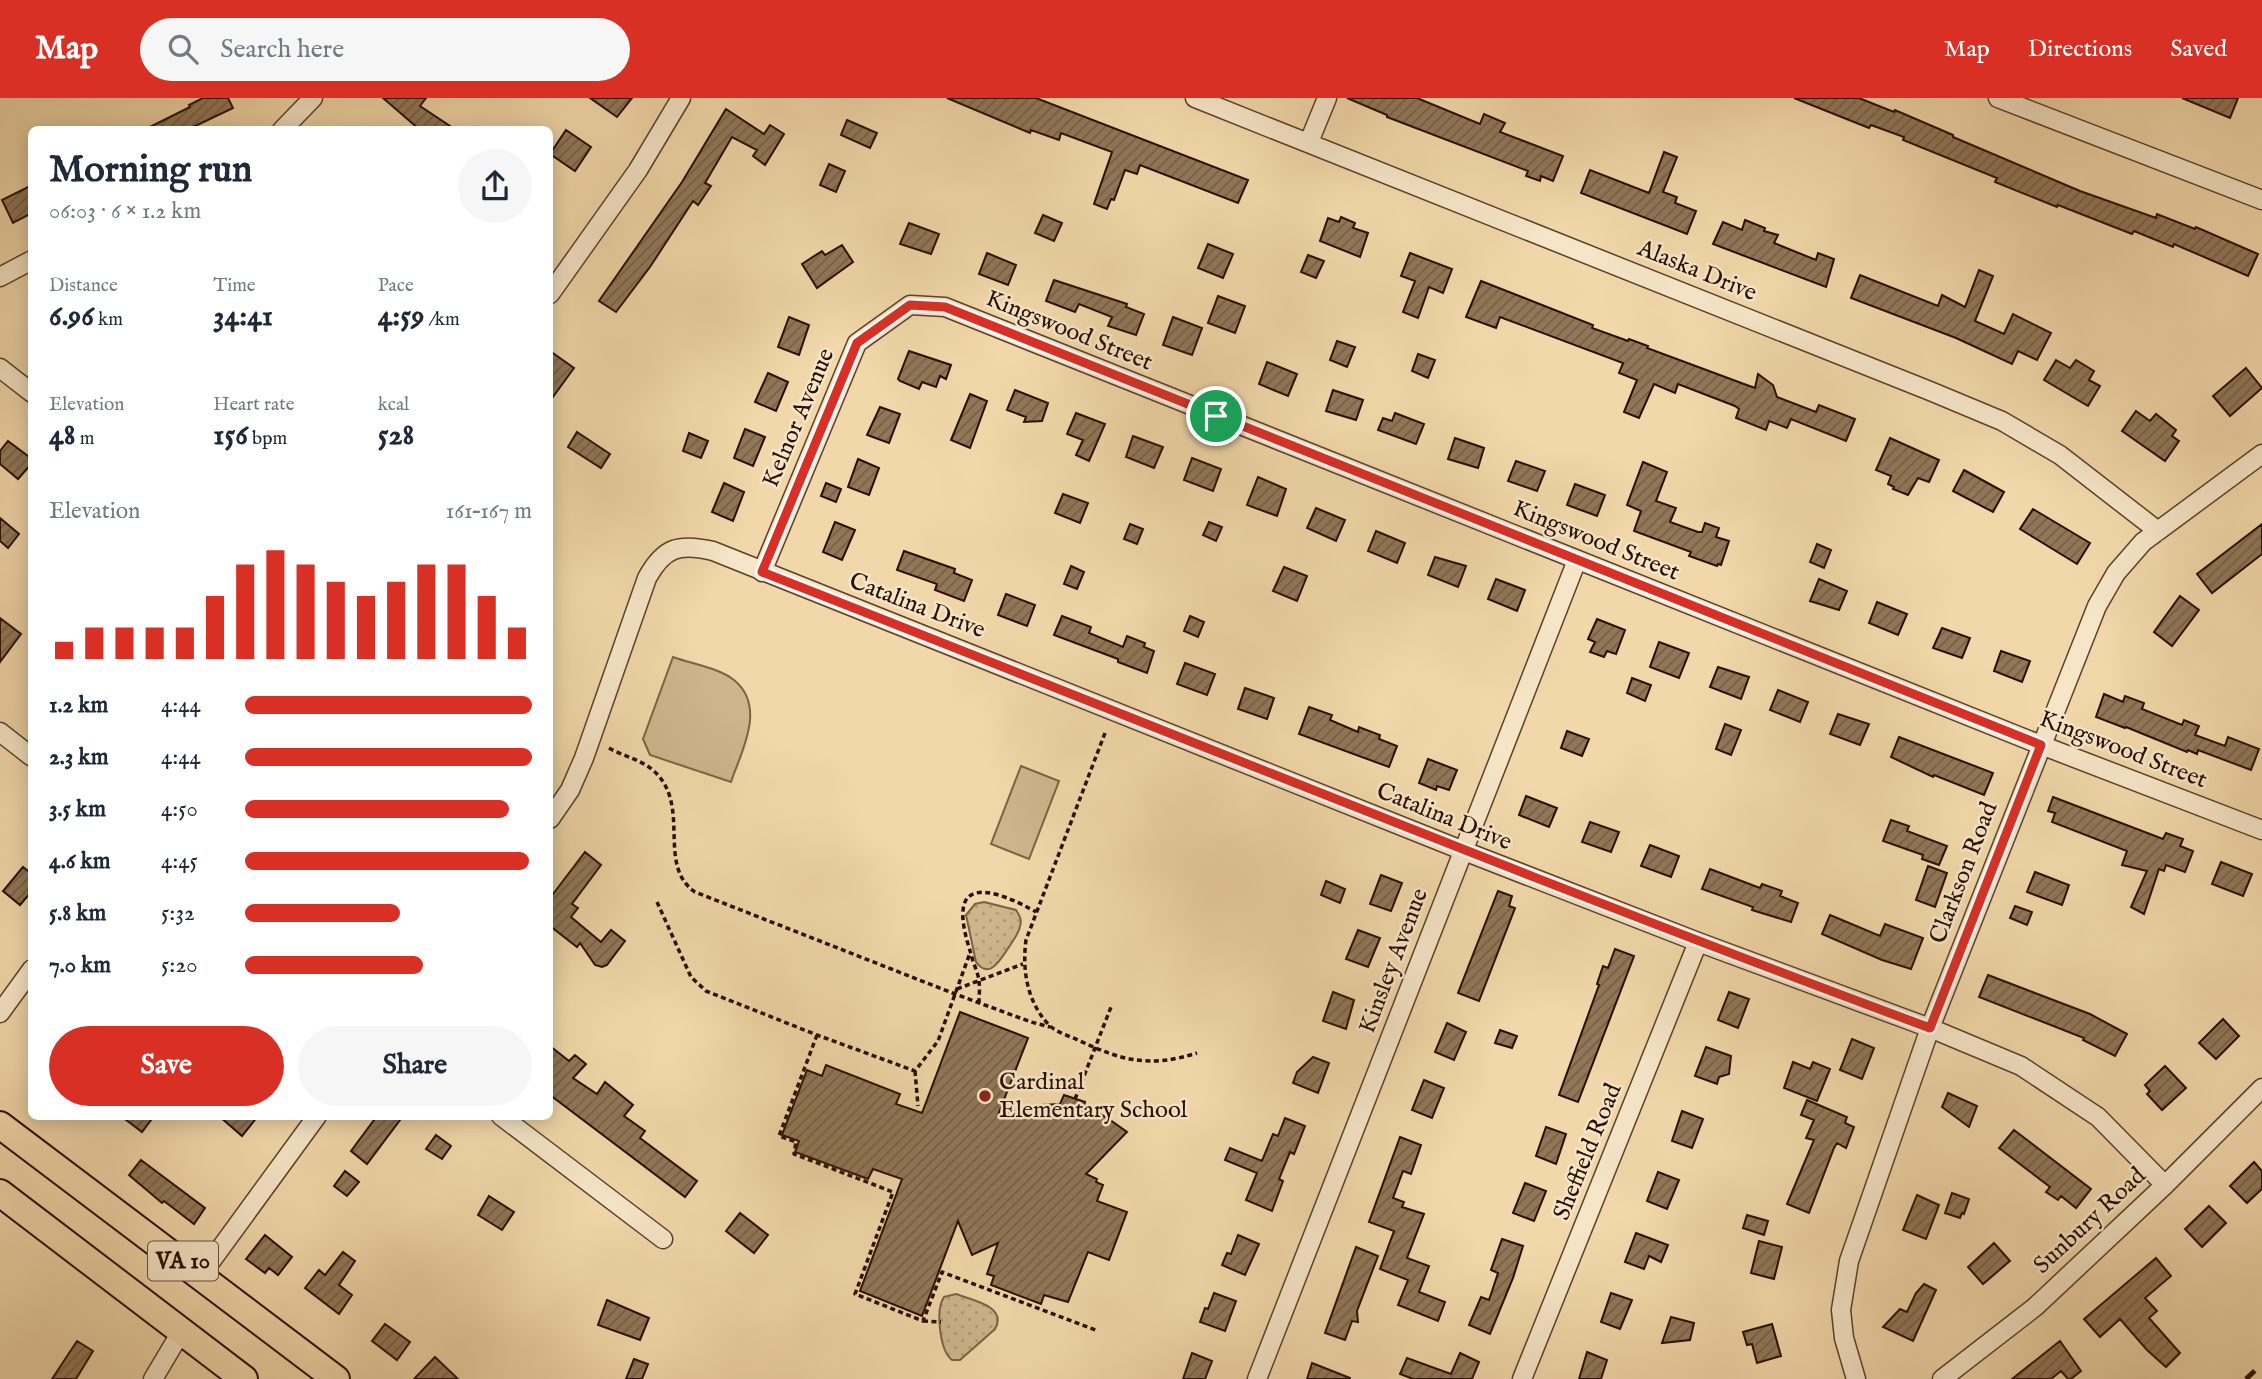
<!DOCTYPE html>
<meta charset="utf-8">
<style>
:root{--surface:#fff;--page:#f6f6f7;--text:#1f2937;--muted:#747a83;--accent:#d93025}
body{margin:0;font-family:"IM FELL English",serif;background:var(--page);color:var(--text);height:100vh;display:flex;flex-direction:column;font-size:26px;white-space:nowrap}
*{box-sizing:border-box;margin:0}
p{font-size:23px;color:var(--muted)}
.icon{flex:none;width:38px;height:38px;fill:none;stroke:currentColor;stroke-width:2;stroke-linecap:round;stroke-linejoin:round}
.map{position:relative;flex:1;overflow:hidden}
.drawer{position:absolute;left:28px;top:28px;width:525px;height:994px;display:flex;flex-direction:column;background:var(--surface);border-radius:10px;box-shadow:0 4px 18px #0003}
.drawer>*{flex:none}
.pin{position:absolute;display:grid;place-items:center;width:60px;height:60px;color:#fff;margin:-30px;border:4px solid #fff;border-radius:50%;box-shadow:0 2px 7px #0007}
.round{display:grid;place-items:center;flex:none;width:74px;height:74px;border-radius:37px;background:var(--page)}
.headline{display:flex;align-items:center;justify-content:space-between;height:119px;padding:0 21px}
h1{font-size:38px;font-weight:700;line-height:52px}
.figures{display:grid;grid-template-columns:repeat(3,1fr);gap:10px;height:119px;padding:7px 21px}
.figures div{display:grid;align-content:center}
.figures b{font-size:30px;font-weight:700}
.figures small{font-size:19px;font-weight:400}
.figures p{font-size:19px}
.chart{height:196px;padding:14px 21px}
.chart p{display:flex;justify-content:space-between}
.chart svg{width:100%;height:126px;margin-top:7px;stroke:var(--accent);stroke-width:6}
.button{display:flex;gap:14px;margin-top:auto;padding:14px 21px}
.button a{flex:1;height:80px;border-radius:42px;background:var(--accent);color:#fff;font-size:28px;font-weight:700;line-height:80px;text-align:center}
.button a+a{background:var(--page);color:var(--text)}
ul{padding:0 21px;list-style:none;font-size:23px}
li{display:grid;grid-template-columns:112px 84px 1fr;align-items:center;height:52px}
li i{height:18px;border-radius:9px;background:var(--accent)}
header{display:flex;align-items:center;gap:42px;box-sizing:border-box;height:98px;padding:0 35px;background:var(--accent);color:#fff}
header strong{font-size:33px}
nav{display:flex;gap:38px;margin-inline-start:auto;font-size:24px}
.search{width:490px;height:63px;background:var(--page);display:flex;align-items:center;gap:18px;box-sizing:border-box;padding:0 24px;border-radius:38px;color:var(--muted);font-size:26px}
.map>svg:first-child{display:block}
.green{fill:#cfb58c;stroke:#7c6246;stroke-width:2}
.park{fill:url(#park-dots);stroke:#7c6246;stroke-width:2}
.building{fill:url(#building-hatch);stroke:#290f00;stroke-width:2}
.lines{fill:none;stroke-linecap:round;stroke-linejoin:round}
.street-casing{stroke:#5b412a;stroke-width:21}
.primary-casing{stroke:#290f00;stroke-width:30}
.path{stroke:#290f00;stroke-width:3.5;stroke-dasharray:5 3.5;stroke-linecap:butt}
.street{stroke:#f6e5c7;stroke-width:18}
.primary{stroke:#f1d7a9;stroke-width:26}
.rail{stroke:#290f00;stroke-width:5;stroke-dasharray:12 12;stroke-linecap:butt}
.route-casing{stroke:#fff;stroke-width:14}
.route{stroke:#d93025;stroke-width:9}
.poi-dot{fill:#8f2418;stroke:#f6e5c7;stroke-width:2.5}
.labels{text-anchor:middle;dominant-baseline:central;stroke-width:5;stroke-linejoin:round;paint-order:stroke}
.shield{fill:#f6e5c7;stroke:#664f3c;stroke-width:2}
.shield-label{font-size:23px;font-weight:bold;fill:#290f00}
.street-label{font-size:24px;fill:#290f00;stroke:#f6e5c7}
.poi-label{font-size:24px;fill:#290f00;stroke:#f6e5c7;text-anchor:start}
</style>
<header>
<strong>Map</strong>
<div class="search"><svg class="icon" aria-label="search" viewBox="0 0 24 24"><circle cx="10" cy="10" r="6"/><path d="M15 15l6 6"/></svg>Search here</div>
<nav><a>Map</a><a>Directions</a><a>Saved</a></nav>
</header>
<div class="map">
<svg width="2262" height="1281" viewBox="0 0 2262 1281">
<defs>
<pattern id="park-dots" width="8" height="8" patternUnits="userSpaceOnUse" patternTransform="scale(1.75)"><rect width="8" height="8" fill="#cfb58c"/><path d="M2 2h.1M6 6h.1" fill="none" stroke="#b29a77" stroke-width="1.8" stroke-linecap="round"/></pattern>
<pattern id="building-hatch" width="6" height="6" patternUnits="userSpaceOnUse" patternTransform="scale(1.75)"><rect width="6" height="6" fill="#917758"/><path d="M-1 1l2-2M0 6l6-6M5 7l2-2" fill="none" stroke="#766046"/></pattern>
</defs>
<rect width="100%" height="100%" fill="#f1d7a9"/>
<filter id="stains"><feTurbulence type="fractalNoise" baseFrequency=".00286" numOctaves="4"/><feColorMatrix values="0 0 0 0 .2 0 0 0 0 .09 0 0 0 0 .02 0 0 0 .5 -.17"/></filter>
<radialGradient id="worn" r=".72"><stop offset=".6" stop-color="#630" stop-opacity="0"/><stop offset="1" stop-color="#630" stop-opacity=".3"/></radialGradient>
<path class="green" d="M673,559c19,7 46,11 61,23 33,27 7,72 -3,102l-81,-27 -7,-16z
M1021,668l38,15 -30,78 -38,-15z"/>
<path class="park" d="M984,804l32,8c4,6 6,10 4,16 -1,8 -7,14 -11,21 -8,11 -19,34 -33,15l-10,-47 9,-11z
M956,1196c15,6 52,12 39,35l-35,31h-8c-12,-9 -17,-50 -8,-63z"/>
<path class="building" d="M203,0h25l5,10 -46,22h-43l46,-23 -1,-2z
M383,0h43l-6,8 36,24h-36z
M590,0h42l-15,19z
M947,0h89l212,82 -10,23 -98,-38 -3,9 -12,-4 -11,30 -3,-1 -4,10 -13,-5 18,-52 -51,-19 -2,7 -28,-10 -1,3z
M1347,0h70l63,26 4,-10 21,9 -5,9 63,24 -10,25 -12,-5 -1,5 -14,-5 2,-5 -141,-54v-2z
M1794,0h65l35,14 1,-2 58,25v2l127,54 76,27 1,-4 38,15 1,-2 62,27 -10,22 -74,-32 -1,3 -39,-16 -2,3 -74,-29 -1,2 -62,-25 2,-4 -94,-38 1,-3 -33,-12 -2,3z
M2182,0h56l-8,20z
M726,11l38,25 6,-9 14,9 -19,31 -12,-9 4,-6 -25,-13 -27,46 6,3 -13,19 -5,-4 -43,66 -34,45 -17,-11 83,-119z
M847,22l30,13 -7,15 -29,-13z
M566,32l25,17 -16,24 -25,-17z
M1664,54l13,5 -14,35 14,5 -2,6 21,8 -9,23 -106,-41 9,-23 59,23z
M829,66l16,7 -9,21 -16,-7z
M32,87v28l-19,10 -11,-23z
M1043,117l19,8 -8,18 -19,-8z
M1341,119l14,6 -2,5 15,5 -8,24 -40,-16 8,-23 11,4z
M1745,122l20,8 -1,3 14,4 -4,8 42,17 2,-7 16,6 -8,28 -113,-43 10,-22 19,8z
M909,125l30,11 -8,20 -31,-10z
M1208,146l25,10 -10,24 -25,-10z
M842,147l11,17 -36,26 -15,-24 20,-13 3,4z
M987,155l29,12 -8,20 -29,-11z
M1410,155l42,16 -9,24 -14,-6 -11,31 -15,-6 12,-31 -14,-5z
M1308,157l16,6 -8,17 -15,-6z
M1979,172l14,6 -18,45 29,13 9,-20 38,19 -14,27 -19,-9 -6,13 -56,-26 -105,-40 9,-23 78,31 4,-11 23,12z
M1054,182l73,24 -1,3 18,7 -8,21 -28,-9 4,-9 -33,-13 -4,8 -29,-11z
M1481,183l112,44 -1,3 36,13 1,-2 19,7 -1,2 97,36 11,4 3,-14 15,11 4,12 39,15 3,-7 36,14 -9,22 -55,-22 -4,9 -18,-7 -3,9 -30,-12 3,-9 -4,-3 -57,-22 -3,9 -21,-9 -15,34 -15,-6 13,-32 -18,-7 4,-10 -123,-46 -4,11 -30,-11z
M1218,198l27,10 -10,27 -27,-10z
M789,219l20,8 -10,30 -21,-8z
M1173,219l29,11 -10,27 -29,-10z
M1337,243l18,6 -8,20 -17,-7z
M550,253l24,17 -24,33z
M909,253l42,14 -5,14 -6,-3 -4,11 -14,-5 -3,7 -19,-8 -2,-2z
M1418,256l17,6 -7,18 -16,-7z
M2056,262l14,8 6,-8 18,11 -5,9 11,6 -12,20 -44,-26z
M1267,264l30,12 -9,22 -29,-12z
M2246,270l16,20 -32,28 -17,-20z
M768,275l20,9 -12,29 -21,-9z
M1015,292l33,13 -6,18 -18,1 2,-5 -19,-7z
M1333,292l30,10 -7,20 -30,-9z
M970,296l17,7 -17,47 -19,-8z
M880,309l20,7 -11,29 -22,-8z
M2136,313l14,10 6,-7 20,16 -4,6 7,5 -14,20 -43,-30z
M1076,315l29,11 -16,37 -13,-6 7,-15 -16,-6z
M1395,315l29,11 -8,20 -38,-14 5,-12 9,3z
M745,331l20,8 -12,29 -19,-8z
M577,334l33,22 -9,14 -33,-21z
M689,335l19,8 -7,17 -18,-7z
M1133,338l30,11 -9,21 -28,-11z
M1455,340l29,10 -6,20 -30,-9z
M1890,340l49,22 -10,22 -11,-4 -10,17 -15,-6 1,-2 -6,-3 3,-8 -15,-6z
M8,343l24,18v4l-14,16 -18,-15v-13z
M1192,360l29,11 -8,22 -29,-11z
M858,361l21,9 -10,27 -21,-8z
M1516,363l29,10 -8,20 -29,-10z
M1643,364l24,10 -11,29 20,7 -6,14 28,10h4l3,-9 14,5 -3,9 13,4 -8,24 -3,-1 -1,2 -28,-10 2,-4 -57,-21 7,-20 -14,-6z
M1964,372l40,22 -11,20 -40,-21z
M1258,379l28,12 -9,27 -30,-11z
M724,385l20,9 -11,29 -21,-9z
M826,385l15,6 -5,13 -15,-6z
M1575,386l30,11 -8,21 -30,-11z
M1063,396l25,9 -8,20 -25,-10z
M1316,410l29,12 -9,21 -29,-13z
M2033,411l57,34 -13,21 -57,-35z
M0,420l19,16 -11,14 -8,-7z
M835,424l20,8 -13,30 -19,-8z
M1209,424l13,5 -6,14 -13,-6z
M1130,426l13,5 -6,15 -13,-5z
M2262,426v30l-50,39 -15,-19z
M1376,433l29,12 -8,20 -29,-12z
M1817,446l14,6 -7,18 -14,-6z
M904,453l51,18 -1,4 18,7 -8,21 -29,-11 2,-6 -40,-14z
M1435,459l31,9 -8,21 -30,-12z
M1071,468l13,6 -7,17 -13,-5z
M1284,469l23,9 -10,25 -24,-10z
M1496,481l29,11 -8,21 -29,-12z
M1819,481l28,12 -8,19 -29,-9z
M1006,496l29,11 -8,21 -29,-11z
M2180,498l19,14 -27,36 -18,-14z
M1877,504l30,12 -9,21 -29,-12z
M1062,518l29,11 -2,6 34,14 4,-11 18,7 -1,4 10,4 -7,22 -29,-11v-3l-64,-24z
M1190,518l14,6 -6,15 -14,-6z
M0,520l21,16 -21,28z
M1597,521l28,11 -9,24 -9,-3 -3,6 -14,-5 5,-10 -7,-3z
M1942,530l28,10 -8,20 -29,-10z
M1659,544l30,11 -10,25 -29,-11z
M2001,553l29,10 -8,21 -28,-11z
M1185,565l30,11 -8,21 -30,-11z
M1718,569l31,10 -8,22 -31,-12z
M1632,580l19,7 -6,16 -18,-8z
M1245,590l29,10 -7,21 -29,-10z
M1778,592l30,12 -8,20 -30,-12z
M2104,596l19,8 2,-6 19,7 -2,6 40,16 2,-5 15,6 -4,9 30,11 3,-9 31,12 -8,21 -53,-20 -1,4 -9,-4 -1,2 -61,-25 -1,1 -29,-11z
M1309,609l23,8 -2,5 28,12 1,-5 21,8 -1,4 18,7 -8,21 -90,-33z
M1838,616l31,10 -9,21 -30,-11z
M1725,626l16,6 -10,25 -15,-6z
M1567,633l22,8 -7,17 -21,-8z
M1899,639l94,36 -9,22 -50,-20 -1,2 -42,-20z
M1428,661l29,11 -8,20 -12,-4 -1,4 -17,-7z
M1526,698l31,12 -8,19 -30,-12z
M2053,699l110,42 3,-6 17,6 -3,7 13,5 -8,21 -19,-7 -2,6 -5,-2 -15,45 -13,-7 16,-36 -25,-6 5,-14 -75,-29 3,-9 -7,-2z
M1891,722l18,6 -2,5 40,15 -8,19 -17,-6 1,-4 -40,-14z
M1590,724l29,10 -8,20 -29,-10z
M1650,747l29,11 -8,21 -30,-11z
M585,754l16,13 -29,39 6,4 -7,9 30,25 10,-12 14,11 -18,24 -5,2 -7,-2 -15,-22 -3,4 -27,-21v-28z
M2221,764l31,12 -9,22 -31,-12z
M1928,768l19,7 -12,34 -19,-7z
M23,769l9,7v17l-12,14 -17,-14z
M1710,771l50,19 2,-4 20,7 -2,5 18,7 -7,19 -39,-12 1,-3 -51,-18z
M2035,774l34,13 -7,20 -35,-13z
M1381,777l21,8 -11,28 -21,-7z
M1326,783l19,8 -5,14 -19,-8z
M1498,793l14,5 -3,10 6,2 -36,93 -21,-8z
M2015,808l17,6 -5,13 -17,-7z
M1830,817l50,21 5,-12 38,14 -12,31 -29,-9 -60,-26z
M1358,832l22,8 -12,29 -22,-8z
M1615,851l19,7 -56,146 -19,-7 40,-110 -2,-1 6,-18 5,2z
M1988,877l102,39 37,20 -12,22 -32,-16 1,-2 -105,-41z
M1333,894l21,8 -8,29 -23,-8z
M1729,894l20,7 -11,29 -20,-8z
M960,914l68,26 -30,77 42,-10 20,-1 4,-9 21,7 -1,4 22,11 21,15 -41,42 11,5 -1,3 7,3 -6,16 30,11 -18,48 -21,-8 -20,50 -24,-7 -3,9 -50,-19 3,-9 -7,-2 11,-31 -26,12 -14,-34 -36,95 -62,-25 42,-112 -29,-10 -5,10 -73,-27 4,-11 -17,-6 25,-65 15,6 4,-11 74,29 -4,10 26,9z
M2223,921l16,17 -23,23 -17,-16z
M1447,925l19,9 -12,28 -19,-8z
M1500,932l17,6 -5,12 -17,-5z
M1852,941l22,9 -12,31 -22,-9z
M550,948l19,15 6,-6 11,9 -13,14 24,16 8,-12 28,23 -9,11 21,15 -5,7 57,43 -12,16 -135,-102z
M1706,949l25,9 -2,18 -10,3 -2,7 -22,-8z
M1313,959l16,6 -11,30 -25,-10 4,-11z
M1793,964l17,7 3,-7 17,7 -13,32 -33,-13z
M2165,968l21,22 -24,22 -15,-16 3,-3 -5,-6z
M1424,982l20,8 -12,30 -20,-8z
M1948,995l29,13 -8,21 -27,-20z
M1807,1002l40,17 -2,6 9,4 -8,21 -9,-5 -3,5 -25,65 -22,-9 27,-64 -8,-2 8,-18 -13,-5z
M1682,1013l21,8 -11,29 -20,-7z
M121,1018h33l-12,16z
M219,1018h39l-16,20z
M377,1018h26l-36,48 -16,-13z
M1285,1020l20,8 -11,28 -4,-2 -11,27 4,2 -11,30 -26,-11 11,-27 -32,-13 5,-12 32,13 11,-27 5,2z
M1546,1029l20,7 -10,30 -20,-8z
M2014,1032l77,59 -15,19 -15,-12 -3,4 -12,-8 4,-5 -51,-39z
M436,1037l15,11 -9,13 -16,-10z
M1400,1039l21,8 -10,29 -8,-3 -10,27 11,4 -2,5 22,7 -17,44 22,8 -10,26 26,10 -7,19 -40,-16 10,-25 -28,-11 14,-38 -25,-9z
M141,1062l64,48 -11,16 -30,-23 -2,2 -33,-28z
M2254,1064l8,9v18l-15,14 -17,-17z
M345,1073l14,11 -12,14 -13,-10z
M1658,1074l21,8 -12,29 -20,-8z
M1525,1085l21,8 -12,30 -21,-8z
M1952,1095l17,6 -5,15 -2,-1 -2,5 -15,-5z
M1917,1097l22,10 -13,34 -23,-9z
M489,1098l25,16 -12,18 -24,-15z
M2209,1108l17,17 -24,24 -17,-18z
M740,1115l28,22 -14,18 -28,-22z
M1747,1117l21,6 -4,14 -21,-7z
M1636,1135l32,12 -7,17 -12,-6 -5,13 -19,-7z
M265,1137l27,22 -14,18 -9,-7 -4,5 -19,-14z
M1238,1137l21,9 -14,31 -23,-10 5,-12 4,1z
M1502,1141l21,7 -10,32 -23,56 -21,-9 12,-28 8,3 9,-27 -7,-3z
M1759,1143l23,6 -8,32 -23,-6z
M1994,1145l16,18 -27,23 -15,-17z
M1356,1149l22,9 -21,55 1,11 -6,-1 -7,19 -20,-7z
M343,1154l12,9 -16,24 13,10 -13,19 -34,-26 14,-18 6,5z
M2156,1160l15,18 -26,22 12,13 -8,7 31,35 -14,14 -19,-17 -27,-31 -20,18 -16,-18z
M1924,1186l12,6 -23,51 -30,-14 17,-18 7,3 9,-19z
M1214,1195l22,8 -11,30 -25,-9 5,-14 3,1z
M1611,1195l21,7 -12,29 -19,-7z
M607,1202l42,18 -9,22 -42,-15z
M1671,1219l23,6 -4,17 -28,3z
M385,1226l25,18 -13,18 -25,-19z
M1772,1226l9,32 -24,7 -5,-19 -5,1 -4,-13z
M77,1243l16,10 -17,28h-24z
M2060,1243l21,30 -10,8h-3l-7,-8 -10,8h-39z
M1587,1254l20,8 -6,19h-22z
M1192,1255l20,8 -7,18h-22z
M1460,1255l19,9 -7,17h-59l-13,-5 7,-16 44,16z
M435,1259l23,22h-44z
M634,1261l14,5 -6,15h-16z
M1312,1265l38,15v1h-43z"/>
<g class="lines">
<g class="street-casing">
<path id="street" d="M1195,0l735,293 72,30 58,34 98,76
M1998,0l264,102
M282,32l31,-32
M1309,44l18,-44
M0,179l32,-17
M550,196l88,-124 43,-72
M0,270l32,25
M762,474l95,-229 53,-38 35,2 1096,438 221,85
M0,634l32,25
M550,721l20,-29 14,-32 63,-180c17,-31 32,-35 66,-27l751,300 234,91 232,86 91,38 77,51 67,68
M0,915l32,-44
M501,1018l162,123
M201,1177l116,-159
M153,1281l28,-47
M1257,1281l320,-819
M1522,1281l176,-437
M1856,1281l-12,-41 -3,-28 8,-49 81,-233 167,-422 19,-33 27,-31 119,-88
M1942,1281l93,-72 130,-122 97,-97"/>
</g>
<g class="primary-casing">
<path id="primary" d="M0,1027l336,254
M0,1095l244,186"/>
</g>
<path class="path" d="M1105,635l-79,207c-4,30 1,62 23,85 7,7 20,11 29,15 44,21 72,28 119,13
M609,650c16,9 35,12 48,26 33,35 0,92 38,118l260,102 76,28 19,5
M657,804l34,75 15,14 111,44 98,36 23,-30 32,-88
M957,891l66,-25
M979,905c0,-7 1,-15 0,-22 -1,-9 -6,-18 -8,-27 -4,-13 -11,-35 -7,-49 7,-28 57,-2 72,7
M817,937l-38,101 17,6 -2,12 99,38 -38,102 68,27 19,-49 156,59
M915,973l3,35
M1075,1001l36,-92
M923,1223l18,1"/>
<use href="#street" class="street"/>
<use href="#primary" class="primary"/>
<path class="rail" d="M2246,1281l16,-15"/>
</g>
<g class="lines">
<g class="route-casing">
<path id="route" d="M910,207l35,2 1096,438 -111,283c-392,-145 -779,-304 -1168,-456l95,-229z"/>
</g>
<use href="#route" class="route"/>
</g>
<circle class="poi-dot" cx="985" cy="998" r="7"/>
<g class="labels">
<rect class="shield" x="148" y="1143.5" width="70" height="39" rx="5"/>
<g class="shield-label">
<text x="183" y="1163">VA 10</text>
</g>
<g class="street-label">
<text transform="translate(1697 173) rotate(22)">Alaska Drive</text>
<text transform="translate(1069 233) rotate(22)">Kingswood Street</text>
<text transform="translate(799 320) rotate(-67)">Kelnor Avenue</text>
<text transform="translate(1596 443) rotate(22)">Kingswood Street</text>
<text transform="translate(917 508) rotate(21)">Catalina Drive</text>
<text transform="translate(2123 652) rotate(21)">Kingswood Street</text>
<text transform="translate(1444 719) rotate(22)">Catalina Drive</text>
<text transform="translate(1964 775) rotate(-69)">Clarkson Road</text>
<text transform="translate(1394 863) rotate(-69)">Kinsley Avenue</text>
<text transform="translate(1588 1054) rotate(-68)">Sheffield Road</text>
<text transform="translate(2090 1123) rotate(-43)">Sunbury Road</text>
</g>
<g class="poi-label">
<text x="999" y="984">Cardinal<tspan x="999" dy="28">Elementary School</tspan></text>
</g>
</g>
<rect width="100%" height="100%" filter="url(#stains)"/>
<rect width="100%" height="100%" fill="url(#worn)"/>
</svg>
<div class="pin" style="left:1216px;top:318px;background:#1e9e55"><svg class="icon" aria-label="arrive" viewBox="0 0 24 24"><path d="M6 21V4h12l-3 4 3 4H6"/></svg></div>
<section class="drawer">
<div class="headline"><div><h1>Morning run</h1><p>06:03 · 6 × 1.2 km</p></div><a class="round"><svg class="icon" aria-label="share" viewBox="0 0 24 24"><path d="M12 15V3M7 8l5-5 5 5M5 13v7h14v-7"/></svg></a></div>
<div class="figures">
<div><p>Distance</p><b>6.96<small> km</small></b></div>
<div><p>Time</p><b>34:41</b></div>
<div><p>Pace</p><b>4:59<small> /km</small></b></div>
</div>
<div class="figures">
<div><p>Elevation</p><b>48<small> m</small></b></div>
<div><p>Heart rate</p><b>156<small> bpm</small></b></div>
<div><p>kcal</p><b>528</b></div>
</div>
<div class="chart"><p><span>Elevation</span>161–167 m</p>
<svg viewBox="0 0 160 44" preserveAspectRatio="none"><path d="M5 44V38M15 44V33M25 44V33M35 44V33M45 44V33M55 44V22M65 44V11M75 44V6M85 44V11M95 44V17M105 44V22M115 44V17M125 44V11M135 44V11M145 44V22M155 44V33"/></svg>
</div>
<ul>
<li><b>1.2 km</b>4:44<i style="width:100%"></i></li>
<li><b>2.3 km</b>4:44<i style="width:100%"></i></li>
<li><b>3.5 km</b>4:50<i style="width:92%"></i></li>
<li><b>4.6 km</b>4:45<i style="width:99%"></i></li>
<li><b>5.8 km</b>5:32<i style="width:54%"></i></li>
<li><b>7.0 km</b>5:20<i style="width:62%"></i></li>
</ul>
<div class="button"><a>Save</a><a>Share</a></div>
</section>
</div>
